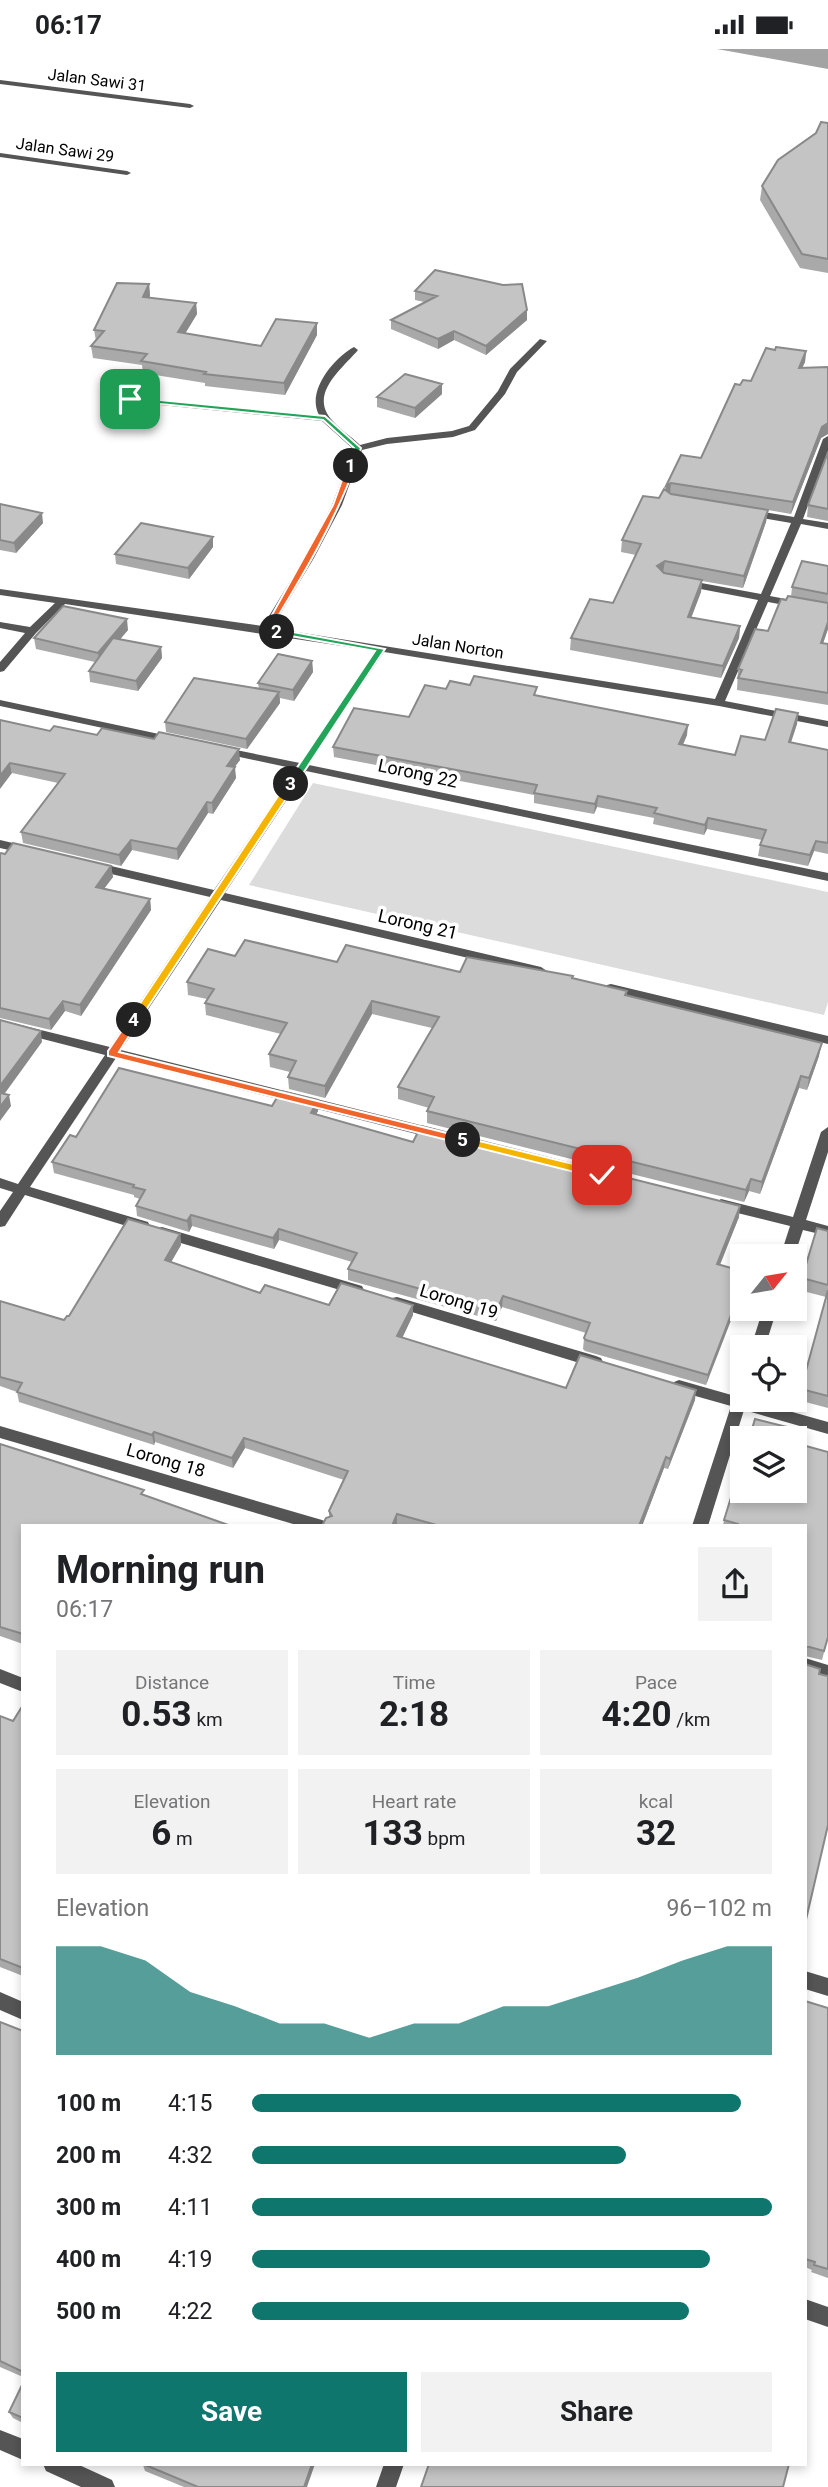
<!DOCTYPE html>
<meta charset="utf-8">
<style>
:root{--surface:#fff;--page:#f2f2f2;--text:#202124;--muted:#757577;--accent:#0f766e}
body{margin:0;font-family:Roboto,sans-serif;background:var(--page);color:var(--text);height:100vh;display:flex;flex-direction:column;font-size:26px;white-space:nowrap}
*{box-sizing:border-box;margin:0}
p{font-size:23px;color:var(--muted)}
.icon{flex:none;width:38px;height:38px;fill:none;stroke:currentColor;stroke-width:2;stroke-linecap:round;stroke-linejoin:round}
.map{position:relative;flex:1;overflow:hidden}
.details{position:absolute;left:21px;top:1475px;width:786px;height:942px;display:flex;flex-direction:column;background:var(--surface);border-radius:0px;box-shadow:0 4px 10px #0003}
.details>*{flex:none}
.needle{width:46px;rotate:60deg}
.controls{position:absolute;left:730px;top:1195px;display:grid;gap:14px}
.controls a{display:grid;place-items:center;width:77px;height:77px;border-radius:0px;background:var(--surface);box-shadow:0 4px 10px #0003;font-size:35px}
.pin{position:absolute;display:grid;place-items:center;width:60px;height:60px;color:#fff;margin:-30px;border-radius:14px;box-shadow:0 4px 10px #0006}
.km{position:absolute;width:35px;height:35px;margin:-18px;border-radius:50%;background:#222;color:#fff;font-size:19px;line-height:35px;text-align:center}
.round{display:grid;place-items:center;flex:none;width:74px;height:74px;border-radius:0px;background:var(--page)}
.overview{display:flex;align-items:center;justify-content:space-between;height:119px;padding:0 35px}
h1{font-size:38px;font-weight:700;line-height:52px}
.stats{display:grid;grid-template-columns:repeat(3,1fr);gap:10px;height:119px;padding:7px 35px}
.stats div{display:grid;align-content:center;border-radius:0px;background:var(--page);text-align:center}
.stats b{font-size:35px;font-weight:700}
.stats small{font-size:19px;font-weight:400}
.stats p{font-size:19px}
.chart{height:196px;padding:14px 35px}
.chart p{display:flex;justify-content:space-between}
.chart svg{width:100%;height:126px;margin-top:7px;fill:var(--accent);opacity:.7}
.cta{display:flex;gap:14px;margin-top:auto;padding:14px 35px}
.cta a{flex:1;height:80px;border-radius:0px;background:var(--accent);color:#fff;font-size:28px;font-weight:700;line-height:80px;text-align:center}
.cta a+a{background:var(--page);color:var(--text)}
ul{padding:0 35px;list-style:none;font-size:23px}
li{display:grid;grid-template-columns:112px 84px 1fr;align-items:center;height:52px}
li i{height:18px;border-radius:9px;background:var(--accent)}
.status{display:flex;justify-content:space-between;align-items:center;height:49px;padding:0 35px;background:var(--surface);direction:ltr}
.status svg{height:19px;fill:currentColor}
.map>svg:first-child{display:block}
.green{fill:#dcdcdc}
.water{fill:#a3a3a3}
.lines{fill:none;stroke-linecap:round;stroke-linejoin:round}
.minor{fill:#555;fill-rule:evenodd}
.wall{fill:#a9a9a9}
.shaded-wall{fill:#898989}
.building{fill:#c4c4c4;stroke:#898989;stroke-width:2}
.split-1{fill:#22a559;stroke:#fff;stroke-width:2}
.split-2{fill:#f0652b;stroke:#fff;stroke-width:2}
.split-3{fill:#22a559;stroke:#fff;stroke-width:2}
.split-4{fill:#f5b400;stroke:#fff;stroke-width:2}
.split-5{fill:#f0652b;stroke:#fff;stroke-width:2}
.split-6{fill:#f5b400;stroke:#fff;stroke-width:2}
.labels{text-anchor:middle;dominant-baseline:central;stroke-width:7;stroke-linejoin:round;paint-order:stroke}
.far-street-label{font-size:16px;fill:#000;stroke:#fff}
.street-label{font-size:18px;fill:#000;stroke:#fff}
</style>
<div class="status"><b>06:17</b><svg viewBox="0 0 49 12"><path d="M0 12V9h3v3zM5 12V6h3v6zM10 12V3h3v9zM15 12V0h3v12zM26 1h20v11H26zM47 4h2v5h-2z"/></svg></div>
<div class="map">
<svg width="828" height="2438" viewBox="0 0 828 2438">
<rect width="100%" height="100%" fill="#fff"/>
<path class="green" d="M313,734l515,109v110l-4,13 -575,-130z"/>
<path class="water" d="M717,0h111v20z"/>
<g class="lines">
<path class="minor" d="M0,31l190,24 4,2 -4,2 -190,-24z
M0,104l127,18 4,2 -4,2 -127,-18z
M540,290l7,2 -30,31 -12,22 -30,36 -22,7 -66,7 -25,6 -20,55 -28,53 -42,70 443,71 43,-99 -73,-14 -5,-3 5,-3 76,14 30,-71 -40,-7 -5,-3 5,-3 43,7 29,-78 5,-3v15l-25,68 25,4v6l-27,-5 -31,72 58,11v6l-60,-11 -43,99 103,20v6l-109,-21 -335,-54 -75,113 519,108v8l-522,-110 -81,122 316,74 6,4 -2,3 -4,1 -320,-75 -100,150 315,79 5,2 2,3 -2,3 -5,2 -320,-81 -86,129 118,35 2,4 -2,4 -5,1 -118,-36 -20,31 -5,1v-16l13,-19 -13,-4v-10l18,6 87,-129 -105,-27v-8l110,27 100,-150 -116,-27 -6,-4 6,-4 120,28 82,-121 -75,-16 -6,-3 6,-3 79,16 75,-112 -310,-47 -29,29 -32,38 -4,1v-10l25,-29 -25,-5v-6l30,5 25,-24 -55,-8v-6l263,37 41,-68 28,-53 21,-56 -31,-28 -192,-19 -3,-1v-4l192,18c-13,-24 15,-57 35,-68l4,3c-15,18 -49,43 -27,69 8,10 20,17 29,26l27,-7 65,-7 17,-5 29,-35 12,-22z
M0,651l173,37 6,3 -6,3 -173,-37z
M0,791l30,7 2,3 -6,4 -26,-6z
M611,935l217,52v8l-221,-53 -2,-3 2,-3z
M828,1078v25l-22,68 22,6v10l-25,-6 -9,27h-14l10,-31 -69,-17 -7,-5 7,-5 72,18 28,-85z
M162,1178l200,59 2,4 -2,4 -5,1 -200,-59 -2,-4 2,-4z
M397,1248l199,59 5,2 2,4 -2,4 -5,2 -204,-62 -2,-4 2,-4z
M763,1260h14l-12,38h-14z
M679,1331l56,16 6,-4 1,8h7l79,22v12l-84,-24 -36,116h-16l39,-120 -57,-16 -2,-4 2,-4z
M0,1377l322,94 5,2 3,4h-30l-300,-88z
M805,1609l23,7v14l-23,-7z
M0,1620l23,9v14l-23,-9z
M805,1922l23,7v18l-23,-7z
M0,1943l23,10v18l-23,-10z
M805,2250l23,8v20l-23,-8z
M0,2381l23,9v21l-23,-10z
M43,2415h34l35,16 3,7h-34l-35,-16z
M384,2415h20l-8,23h-20z"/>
</g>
<path class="wall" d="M828,74v150l-28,-5 -40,-68 2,-14z
M149,235l1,12 -1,2 47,5 1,11 -12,19 76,13 56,-23v12l-32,60 -80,-9v-3l-62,-10 -1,-8 -49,-7 -2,-12 5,-5 -2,-11z
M415,242l112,19v10l-41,35 -32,-15 -16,9 -47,-20v-9l33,-18 -9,-2z
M775,301l31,1 -1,11 -3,6 26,-1v67l-7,4 -30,76 -23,-4 -2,12 -23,66 -41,-7 -1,11 -10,25 49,9 -1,12 -18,40 -151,-28 1,-12 42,-35 23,-48 -15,-3 1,-12 37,-42 6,-8 1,-4 35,-28 39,-73 11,-4z
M442,335v10l-27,24 -38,-11v-10z
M828,403v69l-21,-4 1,-12z
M0,455l43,19 -27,30 -16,-3z
M213,488v10l-24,32 -73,-15 -1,-10z
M828,517v63l-5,14 5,1v61l-91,-15 1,-21 30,-38 18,-31 5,-3 1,-10z
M128,581l-8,9 41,8 1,11 -24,33 -48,-9 -1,-11 6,-9 -59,-13 -2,-11z
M312,612l1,11 -19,29 -14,-3v5l-33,46 -81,-17 -1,-10 94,-33 -1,-6z
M446,640l91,6 150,40 -4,10 52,10 30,-15 33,-27 -1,11 -6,19 37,7v104l-14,-3 -6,15 -50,-10 2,-11 2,-5 -55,-11 -3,6 -51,-11 1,-6 -57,-11 -3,7 -60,-11v-8l-200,-38 -1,-10 76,-30z
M0,671l50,11 47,4 143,25 -6,7 2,11 -23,36 -5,-1 -30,47 -46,-10 -11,16 -98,-23 -2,-11 37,-49 -46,-10z
M0,805l111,12 2,11 -9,11 46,11 1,11 -70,106 -16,-5 -14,19 -51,-12z
M235,907l225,16 112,6 55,13v5l192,60 -12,34 -8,-2 -39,106 -11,-3 -5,11 -317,-79v-12l2,-3 -31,-9v-12l34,-59 -60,-14 -47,84 -36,-9 -1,-12 2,-5 -20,-5 -1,-13 12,-20 -75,-19 -1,-12 2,-4 -19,-4 -1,-13z
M272,1057l46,5 -2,3 97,28 326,75 -20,48 23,6 -36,114 -121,-34 -2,-2 1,-11 2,-5 -84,-26 -6,14 -148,-41v-11l4,-7 -73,-22 -5,9 -82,-23 -3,6 -52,-16 -1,-10 4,-7 -6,-2v-2l-80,-22 -2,-11 24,-25z
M828,1182v177l-30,-8 28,-103 -27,-7 3,-12z
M180,1185l1,11 -10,17 89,31 69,12 84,10 -11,23 164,50 129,12 -27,69 -4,-1 -22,58h-238l-7,-2v2h-75l7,-9v-6l15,-31 -99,-32 -12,20 -78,-26 -1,3 -135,-43 -2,-10 -17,-6v-85l64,19z
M796,1394l32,194 -6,23 -17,-4v8l14,10 -14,250v-398h-82l1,-6z
M0,1395l23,82v118l-23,-8z
M23,1656v271l-23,-9v-251l13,5z
M805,1952l23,7v270l-17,-6 1,-2 -7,-3z
M0,1973l23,9v346l-23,-10z
M23,2334v40l-10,-5 -4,-6z
M143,2416l164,22h-123l-39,-16z"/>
<path class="shaded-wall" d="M149,235l1,12 -6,13 -1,-12z
M196,254l1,11 -18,30 -1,-12z
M527,261v10l-41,35v-9z
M317,274v12l-32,60 -1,-12z
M454,282v9l-16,9v-10z
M806,302l-1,11 -8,17 2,-11z
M442,335v10l-27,24v-10z
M828,374v11l-7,4 -30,76 2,-12 29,-75z
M671,434l-1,11 -6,3 2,-11z
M768,461l-2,12 -23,66 1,-12z
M42,464l1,10 -27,30 -2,-10z
M213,488v10l-24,32 -1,-11z
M665,512l-2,12 -6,-7z
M702,531l-1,12 -14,37 1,-12z
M127,570l1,11 -28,33 -2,-10z
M828,573v7l-9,26 2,-12z
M740,577l-1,12 -18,40 2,-12z
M161,598l1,11 -24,33 -2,-10z
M312,612l1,11 -19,29 -1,-11z
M279,643l1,11 -33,46 -1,-10z
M798,664l-1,11 -10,29 2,-11z
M688,676l-1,10 -9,20 1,-11z
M239,700l1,11 -12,16 -1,-10z
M10,714l2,10 -12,16v-13z
M235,718l1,11 -23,36 -1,-11z
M598,747l-1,11 -3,7 1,-10z
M207,753l1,11 -30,47 -1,-11z
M708,769l-1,11 -3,6 1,-10z
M131,791l1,10 -11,16 -2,-11z
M816,792l-2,10 -6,15 2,-11z
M111,817l2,11 -15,20 -2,-10z
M150,850l1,11 -70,106 -1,-11z
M63,952l2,10 -14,19 -2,-11z
M372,952v13l-47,84v-12z
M41,982l1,11 -42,58v-14z
M822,994l-3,13 -12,34 2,-12z
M801,1027l-2,12 -39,106 2,-12z
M9,1046l2,11 -11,15v-14z
M318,1051v11l-7,13v-11z
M751,1130l-2,12 -5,11 2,-12z
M740,1157l-1,11 -23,58 1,-11z
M191,1166l1,11 -3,6 -2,-11z
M279,1180v11l-5,9 -1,-11z
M180,1185l1,11 -15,26 -1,-11z
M742,1237v6l-36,93 2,-10z
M503,1247l-1,11 -6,14 1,-11z
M413,1256v10l-15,32 -1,-11z
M696,1341l-1,10 -27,69 2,-10z
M154,1383l1,10 -1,3 -2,-10z
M244,1389l1,10 -12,20 -1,-10z
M666,1408l-2,11 -22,58h-3z
M397,1465v12h-5z
M312,2415h3l-8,23h-3z"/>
<path class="building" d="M821,73l7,1v136l-26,-5 -40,-68 16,-26 38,-27z
M435,221l68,15 19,-1 5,26 -41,36 -32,-15 -16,8 -47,-19 46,-24 -22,-5z
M117,234l32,1 -6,13 53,6 -18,29 83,14 15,-27 41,4 -33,60 -80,-9 2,-2 -65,-11 6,-7 -56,-8 13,-15 -10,-1z
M776,298l30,4 -7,17 29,-1v56l-6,4 -29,75 -122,-19 -5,3 15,-31 20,3 34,-74 5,1 3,-5 8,1 15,-33 9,2z
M405,325l37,10 -27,24 -38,-11z
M828,403v57l-20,-4z
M664,440l7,5 97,16 -24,66 -79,-15 -8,5 7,7 38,7 -14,37 52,9 -17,40 -152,-28 19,-39 23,4 28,-59 -19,-4 21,-44 16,2z
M0,455l42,9 -28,30 -14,-3z
M141,474l72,14 -25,31 -73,-14z
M802,512l26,5v28l-36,-7z
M788,547l40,7v19l-7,21 7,1v49l-90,-15 4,-8 -4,-1 17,-40 13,2 13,-32 5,1z
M63,557l64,13 -29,34 -64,-15z
M113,589l48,9 -25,34 -47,-10z
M278,605l34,7 -19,29 -35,-7z
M474,627l63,11 -3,8 154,30 -9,19 56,11 6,-19 24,4 11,-31 22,4 -9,29 39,8v93l-12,-2 -6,14 -50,-10 6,-15 -58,-12 -3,7 -51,-12 3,-5 -59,-12 -3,8 -61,-11 3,-8 -204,-38 21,-39 55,9 16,-32 21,4 4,-8 20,4z
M194,629l85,14 -33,47 -81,-17z
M0,671l50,11 4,-5 43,9 5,-7 52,11 5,-7 80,17 -12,17 8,1 -23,36 -5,-1 -30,47 -46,-9 -12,15 -98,-23 44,-58 -55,-11 -10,13z
M13,794l98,23 -15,21 54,12 -70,106 -17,-4 -14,18 -49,-11v-154l1,-1 4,1z
M245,891l92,22 9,-17 114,27 7,-15 106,19 -1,2 55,13 -2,4 197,48 -13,35 -8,-2 -39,106 -11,-3 -5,11 -319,-79 7,-14 -36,-10 41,-70 -67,-16 -47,85 -37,-9 8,-16 -27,-7 18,-31 -82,-20 9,-14 -27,-7 21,-33 27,7z
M0,971l41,11 -41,55z
M119,1019l153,38 9,-15 37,9 -7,13 102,29 8,-16 319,80 -23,58 25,7v15l-34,89 -122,-35 -2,-2 6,-15 -87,-27 -6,14 -149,-41 9,-16 -78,-24 -6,9 -82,-23 -4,6 -51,-15 9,-16 -12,-3 1,-2 -82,-23 18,-27 6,2z
M0,1044l9,2 -9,12z
M128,1170l52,15 -15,26 95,33 5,-8 64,20 12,-22 72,22 -16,31 169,52 14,-33 116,35 -26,69 -4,-2 -27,69h-199l-43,-12 -5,12h-70l4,-8 6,-2 -3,-5 19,-40 -104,-33 -12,20 -78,-26 -2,3 -135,-43 5,-9 -22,-6v-76l64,19 3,-4h2z
M817,1179l11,3v54l-26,-7z
M828,1241v106l-27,-7z
M755,1370l44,11 -4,13 33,9v185l-4,14 -18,-5 -1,18 15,5 -1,5 9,2v149l-23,99v-398h-67v-2l-14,-4 18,-58v29h52v-52h-45z
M0,1395l60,19 84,27 -3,4 90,32h-208v108l-23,-7z
M23,1656v263l-23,-9v-243l13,5z
M805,1952l23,7v261l-14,-4 1,-3 -10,-3z
M0,1973l23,9v341l-23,-11z
M23,2334v35l-14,-6z
M143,2415h169l-8,23h-106z
M429,2415h360l-6,23h-362z"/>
<path class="split-1" d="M128,348l197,19 36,32 -6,18 -4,2 -4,-2 7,-18 -31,-28 -193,-19z"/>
<path class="split-2" d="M351,415l4,2c-21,58 -52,109 -84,162l11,4 -5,2 -14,-3 70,-126 14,-39z"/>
<path class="split-3" d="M277,580l108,20 -89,135 -5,3 -5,-3 89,-133 -101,-18z"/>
<path class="split-4" d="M291,733l5,2 -158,238h-7v-5l155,-233z"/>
<path class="split-5" d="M134,967l5,4 -20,32 344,85 5,3 -5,4 -355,-88v-5l23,-34z"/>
<path class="split-6" d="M463,1088l139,34 5,4 -5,4 -143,-36v-5z"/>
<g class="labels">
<g class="far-street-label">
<text transform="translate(97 31) rotate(7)">Jalan Sawi 31</text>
<text transform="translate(65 101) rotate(8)">Jalan Sawi 29</text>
<text transform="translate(458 597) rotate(9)">Jalan Norton</text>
</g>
<g class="street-label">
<text transform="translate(418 724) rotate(12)">Lorong 22</text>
<text transform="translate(418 875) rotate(13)">Lorong 21</text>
<text transform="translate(459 1252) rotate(17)">Lorong 19</text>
<text transform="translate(166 1411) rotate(16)">Lorong 18</text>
</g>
</g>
</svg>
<div class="controls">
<a><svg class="needle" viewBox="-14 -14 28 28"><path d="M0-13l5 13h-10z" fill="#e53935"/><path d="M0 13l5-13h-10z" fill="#757577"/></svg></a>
<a><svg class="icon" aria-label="locate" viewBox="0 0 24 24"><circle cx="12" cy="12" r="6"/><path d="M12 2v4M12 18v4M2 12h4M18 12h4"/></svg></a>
<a><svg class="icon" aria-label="layers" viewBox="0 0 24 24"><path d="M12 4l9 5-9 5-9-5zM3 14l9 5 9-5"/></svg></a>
</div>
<div class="pin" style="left:130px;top:350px;background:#1e9e55"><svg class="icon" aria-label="arrive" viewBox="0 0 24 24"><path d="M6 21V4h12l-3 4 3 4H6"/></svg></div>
<div class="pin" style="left:602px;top:1126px;background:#d93025"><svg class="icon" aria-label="check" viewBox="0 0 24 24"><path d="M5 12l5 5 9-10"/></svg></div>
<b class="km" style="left:351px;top:417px">1</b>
<b class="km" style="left:277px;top:583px">2</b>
<b class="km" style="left:291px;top:735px">3</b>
<b class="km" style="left:134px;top:971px">4</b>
<b class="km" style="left:463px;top:1091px">5</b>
<section class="details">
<div class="overview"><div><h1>Morning run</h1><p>06:17</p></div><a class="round"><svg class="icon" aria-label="share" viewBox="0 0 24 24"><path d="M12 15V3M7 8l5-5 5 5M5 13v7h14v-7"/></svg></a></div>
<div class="stats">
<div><p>Distance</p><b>0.53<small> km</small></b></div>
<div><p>Time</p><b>2:18</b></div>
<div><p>Pace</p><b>4:20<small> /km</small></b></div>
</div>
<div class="stats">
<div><p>Elevation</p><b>6<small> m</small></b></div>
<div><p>Heart rate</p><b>133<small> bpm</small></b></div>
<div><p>kcal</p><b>32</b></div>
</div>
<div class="chart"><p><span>Elevation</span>96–102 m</p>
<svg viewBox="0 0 160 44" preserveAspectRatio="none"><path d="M0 44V6L10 6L20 11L30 22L40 27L50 33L60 33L70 38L80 33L90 33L100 27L110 27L120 22L130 17L140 11L150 6L160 6V44z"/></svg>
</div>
<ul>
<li><b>100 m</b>4:15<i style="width:94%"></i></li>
<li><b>200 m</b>4:32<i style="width:72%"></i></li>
<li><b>300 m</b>4:11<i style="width:100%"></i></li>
<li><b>400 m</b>4:19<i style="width:88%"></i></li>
<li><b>500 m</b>4:22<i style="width:84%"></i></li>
</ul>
<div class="cta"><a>Save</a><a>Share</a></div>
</section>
</div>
